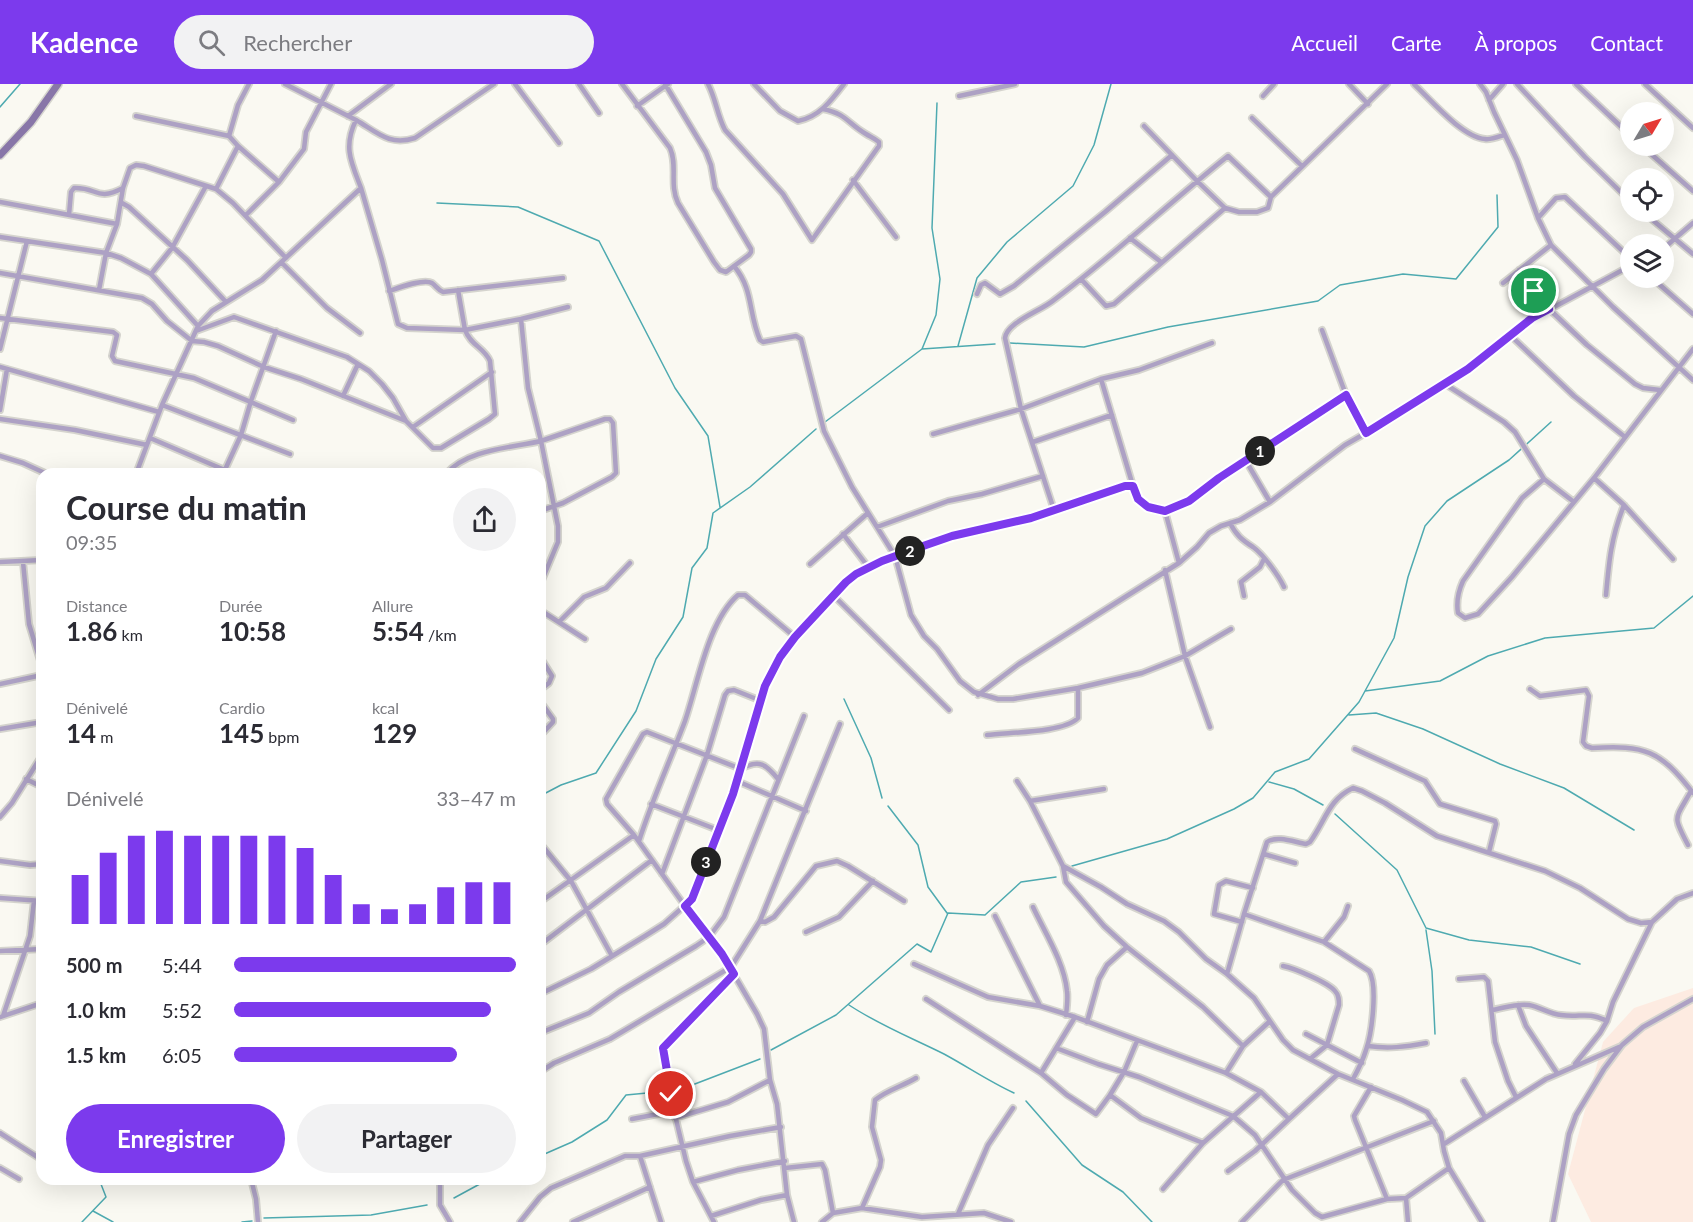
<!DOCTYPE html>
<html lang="fr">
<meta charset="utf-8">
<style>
:root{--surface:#fff;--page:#f2f2f3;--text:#2b2b33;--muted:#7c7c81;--accent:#7c3aed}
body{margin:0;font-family:Lato,sans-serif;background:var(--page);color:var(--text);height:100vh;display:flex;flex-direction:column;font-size:22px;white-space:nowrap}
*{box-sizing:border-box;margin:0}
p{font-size:20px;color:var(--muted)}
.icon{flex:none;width:33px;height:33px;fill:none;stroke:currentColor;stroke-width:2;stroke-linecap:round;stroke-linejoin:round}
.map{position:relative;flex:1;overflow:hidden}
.drawer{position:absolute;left:36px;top:384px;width:510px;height:717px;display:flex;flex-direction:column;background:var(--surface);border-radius:18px;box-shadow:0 6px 24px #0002}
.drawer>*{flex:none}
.needle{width:39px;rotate:52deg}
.tools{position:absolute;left:1620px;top:18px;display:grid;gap:12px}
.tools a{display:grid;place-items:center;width:54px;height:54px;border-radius:50%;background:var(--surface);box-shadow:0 6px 24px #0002;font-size:30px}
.pin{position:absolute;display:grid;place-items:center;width:51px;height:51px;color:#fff;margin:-26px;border:3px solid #fff;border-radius:50%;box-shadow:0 2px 6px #0007}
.km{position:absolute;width:30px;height:30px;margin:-15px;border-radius:50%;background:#222;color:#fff;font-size:16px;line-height:30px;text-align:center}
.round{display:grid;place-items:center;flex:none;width:63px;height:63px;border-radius:32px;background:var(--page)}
.headline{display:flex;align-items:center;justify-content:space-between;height:102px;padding:0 30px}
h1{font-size:33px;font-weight:700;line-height:45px}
.stats{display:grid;grid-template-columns:repeat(3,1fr);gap:9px;height:102px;padding:6px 30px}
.stats div{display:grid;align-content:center}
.stats b{font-size:26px;font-weight:700}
.stats small{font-size:16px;font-weight:400}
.stats p{font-size:16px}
.chart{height:168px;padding:12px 30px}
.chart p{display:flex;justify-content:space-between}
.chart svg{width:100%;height:108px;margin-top:6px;stroke:var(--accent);stroke-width:6}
.button{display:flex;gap:12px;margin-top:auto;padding:12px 30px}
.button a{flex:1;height:69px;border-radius:36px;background:var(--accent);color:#fff;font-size:24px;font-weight:700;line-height:69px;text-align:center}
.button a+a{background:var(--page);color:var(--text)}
ul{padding:0 30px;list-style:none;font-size:20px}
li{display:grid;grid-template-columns:96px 72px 1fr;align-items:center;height:45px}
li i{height:15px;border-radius:8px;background:var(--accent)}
header{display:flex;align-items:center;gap:36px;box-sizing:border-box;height:84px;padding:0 30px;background:var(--accent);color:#fff}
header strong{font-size:28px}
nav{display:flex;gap:33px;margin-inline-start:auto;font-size:21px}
.search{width:420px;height:54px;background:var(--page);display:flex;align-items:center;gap:15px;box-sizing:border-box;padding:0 21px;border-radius:33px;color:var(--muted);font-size:22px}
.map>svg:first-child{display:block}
.industrial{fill:#fdebe1}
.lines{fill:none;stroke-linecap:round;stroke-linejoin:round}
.stream{stroke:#4eaab0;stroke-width:1.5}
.street-casing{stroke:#d5d4ce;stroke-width:8}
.secondary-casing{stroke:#d5d4ce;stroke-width:10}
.street{stroke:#ada1c4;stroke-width:4.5}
.secondary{stroke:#8876a8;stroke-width:7}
.route-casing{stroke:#fff;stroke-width:12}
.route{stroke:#7c3aed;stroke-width:8}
</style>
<header>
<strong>Kadence</strong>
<div class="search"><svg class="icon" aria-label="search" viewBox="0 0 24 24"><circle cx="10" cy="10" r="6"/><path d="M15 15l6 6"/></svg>Rechercher</div>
<nav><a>Accueil</a><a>Carte</a><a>À propos</a><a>Contact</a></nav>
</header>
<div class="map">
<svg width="1693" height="1138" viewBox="0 0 1693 1138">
<rect width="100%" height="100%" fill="#faf9f2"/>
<path class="industrial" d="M1693,904v234h-102l-23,-48 35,-132 31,-34z"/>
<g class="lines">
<path class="stream" d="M0,23l20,-23
M437,119l81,4 81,34 76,147 33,48 12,71
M1010,259l74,4 84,-20 150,-26 22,-16 63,-11 53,5 42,-52 -1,-32
M958,262l19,-68 30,-36 66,-56 21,-41 17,-61
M922,265l14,-34 4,-36 -8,-51 5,-125
M825,338l97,-73 73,-5
M1365,607l75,-10 48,-25 57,-18 109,-10 39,-32
M844,615l27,59 11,40
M1349,631l27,-2 47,16 77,35 64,24 70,42
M1269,698l25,7 29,16
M540,712l21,-11 35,-12 40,-62 20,-52 27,-42 9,-49 15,-20 6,-35 37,-26 66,-58
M888,722l30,39 10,42 19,26
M1335,730l62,56 29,58 43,12 62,7 49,17
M1072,782l95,-27 67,-30 19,-11 22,-26 34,-13 50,-57 35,-64 14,-61 17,-51 22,-25 62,-41 42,-38
M1426,846l6,41 3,63
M849,921c30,20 63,33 95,49 24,13 46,28 70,39
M771,966l65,-35 81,-71 14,8 17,-39 37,2 36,-33 35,-5
M674,1008l86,-33
M1026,1017l56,64 41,27 29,30
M540,1072l32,-14 35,-22 19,-25 42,-4
M454,1114l35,-19
M93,1127l20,11
M264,1134l107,-3 56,-10
M82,1138l24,-25 -7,-18
M242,1138l10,-1"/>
<g class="street-casing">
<path id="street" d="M285,0l71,36
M515,0l44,59
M579,0l20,29
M622,0l48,64c8,18 -1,36 8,55l36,59 6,8 6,2 23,-17 2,-3v-3l-36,-61 -4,-23 -5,-13 -41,-68
M708,0c8,15 9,31 17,46l58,64 29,46 67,-94v-4c-5,-4 -8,-5 -13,-8 -19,-11 -19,-20 -43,-25
M754,0l26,27 18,10c21,-4 33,-20 46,-37
M1349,0l19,20
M1414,0c17,16 48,53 71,55 6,1 13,-2 19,-4
M1480,0l6,8 8,20 23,48 21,58 13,27 62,62 80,73
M1517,0l68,73 45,44
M1576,0l54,51
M1645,0l48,44
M959,12l56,-12
M1263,12l11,-12
M1489,16l14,-16
M637,22l31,-22
M136,32l93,20
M348,32l43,-32
M1252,34l50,48
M1144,42l53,55 28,27 14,4h18l11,-4 3,-11 116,-113
M238,62l41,36 -33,33
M1642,62l51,45
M853,96l43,57
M279,98l25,-33 2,-17 25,-48
M216,105l22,-43 -9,-10 9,-31 11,-21
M0,118l117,22
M122,119l7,4 58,53 39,42
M1643,128l50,42
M69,131l2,-23 3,-4c24,-1 22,14 49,0
M1538,134l18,-20 9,-1 65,61
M0,153l106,16 15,5 30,16 47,52
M1130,154l31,24
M1664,164l29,-25
M282,179l45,45 33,25
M734,182c20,24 14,47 26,74l3,2 33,-6 5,3 23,92 28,56 43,69 16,59 13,21 13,13 23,32 14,11 24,7h15l65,-11 64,-15 43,-17 46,-27
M1519,186l30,39 38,36 48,39 8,4 17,2
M0,189l142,25 10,6 15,17 25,20 12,1 14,4 46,21 37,12 105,42
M151,190l21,-26 34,-62
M1652,194l41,36
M1081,195l25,27 8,-2 111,-96
M1503,199l48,-38
M99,206l7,-37 11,-29 6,-36 7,-20 6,-3 8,1 72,23 17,14 53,55
M458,206l7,40 56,-11 47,-12
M389,207c9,-3 35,-13 43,-8 4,3 6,7 11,9l120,-14
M977,210l4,-9 4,-2 15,11 14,-8 91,-74 67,-57
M0,234l113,14 4,3 -5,21 3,5 79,17 99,42
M521,235l7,69 13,53 64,-22h5l3,4 3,50 -4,4 -49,26 -23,8
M1322,246l24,65 20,38
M196,247l38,-14 113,40 22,14 13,13 11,14 13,23 27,27h8l48,-29 6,-5 -5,-53c-6,-14 -19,-15 -25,-31l-58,-2 -9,-4 -16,-64 -21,-72
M1510,251l64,61 51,41
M0,265l27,-108
M0,283l159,45
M1101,295l32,107
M1445,300l59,38 11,10 29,47 30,23
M343,312l15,-32
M162,321l128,49
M0,326l7,-41
M0,335l75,11 72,15
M413,343l79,-55
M933,350l88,-25 80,-30 38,-9 73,-27
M150,354l84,36
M1033,358l79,-27
M0,372l23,7 24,11
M1246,377l24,41
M136,390l26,-69 36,-79 14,-15 50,-31 99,-92c-10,-26 -18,-41 -5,-68 22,13 33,26 59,18l79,-54
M223,390l18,-39 10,-34 25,-70
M446,390c21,-25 65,-26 95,-33l17,85v16l-18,43
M1594,394l30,27 49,54
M1544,395l-22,19 -59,83c-5,11 -7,20 -5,32l7,5 13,-4 34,-37 82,-99 99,-129
M1054,426l-33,-101 -16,-71c2,-16 36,-27 49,-38 60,-45 115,-97 174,-144l43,41
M1165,427l14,52
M1230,439c6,12 12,17 23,24 10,7 26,29 31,40
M877,443l71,-26 34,-7 61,-18
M843,450l26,34
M0,478l42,-2
M23,478l6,62 13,43
M810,480l58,-51
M1165,486l20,86 25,71
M833,511l116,115
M1606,511c3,-34 5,-57 18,-90
M1244,512l-3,-14 19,-15 4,-8
M540,526l45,29
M559,538l25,-25 22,-9 24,-25
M540,573l12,19 -3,7 -9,7
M0,600l42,-9
M1530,605l10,7 46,-6 3,6 -6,46 3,4 6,2c53,-3 68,2 101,45
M978,611l41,-31 160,-101 18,-16 12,-14 12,-7 19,-6 30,-18 75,-57 47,-27 76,-49 64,-50 98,-53
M540,617l13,18v3l-13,14
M0,645l42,-7
M987,651c22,-3 76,-2 91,-17v-30
M1355,665l70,32 15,23 55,17 1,3 -7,28
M26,695l16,8
M778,695c-12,-15 -19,-20 -37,-10l-94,-37 -4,2 -37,65 1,5 27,31 51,71 37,48 35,60 7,15 6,51 7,24 10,91 7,27
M737,697l69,30
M1017,697l13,20 33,65 38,21 26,17 37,17 15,11 27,27 21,15 27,24 29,42 10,10 45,24 64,26 25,12 14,21 3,18 5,17 33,54
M1030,717l74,-12
M651,720l67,26
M0,733l12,-14 30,-48
M639,757c13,-41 31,-80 46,-120 13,-38 23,-100 53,-126h7l50,42
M540,759l31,38 41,75
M1688,761c-16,-30 -13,-25 3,-54
M1264,770l31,9
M0,777l30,4 12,-1
M1063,782l3,16 38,44 23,21 76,60 40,39
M662,790l45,-119 18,-60 3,-4 6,-1 25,10
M0,814l42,3
M540,818l94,-67
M1033,823c12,26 31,55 34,84 1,7 0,16 -1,24
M1244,830l23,-72c10,-7 27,0 39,2l4,-2c16,-22 18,-42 43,-54l9,3 23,12 52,33 108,35 35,17 48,31 13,4 11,-1 25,-23 16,-6
M995,832l45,90
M760,837l5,1 9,-5 42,-51 21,-5 11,5 56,35
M1242,838l-28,-8 5,-29 7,-4 27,7
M806,848l33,-15 34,-36
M1324,858l20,-25 4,-11
M540,861l112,-85
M0,867l42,-2
M914,880l74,33 52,9 35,11 151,56 35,19 28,27 49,-45
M1283,882c11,2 46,17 52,25 4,4 4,9 4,14l-12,40 -17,14
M1227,890l17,-60 80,28 45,29c9,14 3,62 -3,79 -3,10 -8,20 -13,29
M1459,895l25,-2 4,4 7,61 13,39 8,16
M540,910l51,-25 54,-33 19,-12 28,-25 41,-105 32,-108 15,-29 15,-20 51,-55 10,-8 26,-13 44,-16 26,-9 79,-18 93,-32h9l5,13 10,8 17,4 24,-10 30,-23 127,-83
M926,915l115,74 26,22 29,19 14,-19
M1518,921l8,21 31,47
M1492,926c12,-2 25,-7 37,-5 11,2 21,9 32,10 20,3 25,-4 46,6
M3,932l27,-80 4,-35
M0,933l42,-14
M1087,938l12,-43 8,-14 20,-18
M540,949l49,-20 30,-21 77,-46 13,-9 15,-20 80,-201
M1306,950l56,29
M1137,957l-13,31 -14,23 31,23 62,25
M1368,962c20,3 37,1 58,-3
M1056,964l42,16 41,13 94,39 22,19 37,55 23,23 7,4 65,-18 19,-1 43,-30
M1575,980l25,-31 7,-12 6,-19 39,-80
M540,988l14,-9 56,-24 121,-72 29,-46 80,-197
M1041,989l34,-56
M1226,989l17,-27 26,-24
M1464,997l21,36
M1371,1003l-17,29 1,4 32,79
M675,1034l53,-16 42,-22
M632,1035l42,-8
M0,1049l42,27
M1444,1060l102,-65 73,-32
M640,1072l21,66
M0,1084l19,11
M785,1084l37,-4 3,6 8,43
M1228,1087l27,-20 34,-32
M251,1095l5,20 2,23
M440,1095v26l10,17
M693,1098l45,-12 47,-9
M1163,1105l40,-46 58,-51
M1406,1114l2,24
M862,1124l18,-41 1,-7 -9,-33 3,-27c12,-10 28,-14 41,-22
M958,1130l30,-69 25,-37
M711,1132l50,-16 26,-5
M520,1138l20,-25 11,-9 74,-32h15l90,-20 51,-9
M573,1138l77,-35
M714,1138l-21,-40 -7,-21 -12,-50 -11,-62 71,-75
M822,1138l11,-9 29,-5 60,9 62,-4 27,9
M1242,1138l41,-42 151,-59
M1553,1138l16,-88 7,-19 28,-46 18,-24 21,-18 50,-28"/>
</g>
<g class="secondary-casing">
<path id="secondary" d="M0,71l31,-33 27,-38"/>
</g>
<use href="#street" class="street"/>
<use href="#secondary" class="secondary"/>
</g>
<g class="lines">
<g class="route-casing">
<path id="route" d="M671,1010l-8,-46 71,-74 -12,-20 -37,-48 7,-7 41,-105 32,-108 15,-29 15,-20 51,-55 10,-8 26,-13 44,-16 26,-9 79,-18 94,-32h8l5,13 10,8 17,4 24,-10 30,-23 127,-83 20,38 102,-64 64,-51 17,-9 -15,-18"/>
</g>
<use href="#route" class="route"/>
</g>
</svg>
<div class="tools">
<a><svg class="needle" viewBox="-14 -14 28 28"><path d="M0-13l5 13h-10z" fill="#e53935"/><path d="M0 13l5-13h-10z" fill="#7c7c81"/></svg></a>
<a><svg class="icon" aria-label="locate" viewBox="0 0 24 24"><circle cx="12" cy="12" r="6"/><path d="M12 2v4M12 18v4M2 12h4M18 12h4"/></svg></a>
<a><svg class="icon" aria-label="layers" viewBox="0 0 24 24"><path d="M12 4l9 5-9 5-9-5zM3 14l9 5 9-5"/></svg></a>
</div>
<div class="pin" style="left:1534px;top:207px;background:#1e9e55"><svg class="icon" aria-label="arrive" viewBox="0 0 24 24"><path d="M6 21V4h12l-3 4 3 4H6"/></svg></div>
<div class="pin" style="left:671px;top:1010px;background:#d93025"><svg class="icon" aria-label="check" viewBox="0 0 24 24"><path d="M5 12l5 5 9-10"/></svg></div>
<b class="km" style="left:1260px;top:367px">1</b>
<b class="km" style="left:910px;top:467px">2</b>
<b class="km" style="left:706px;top:778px">3</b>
<section class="drawer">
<div class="headline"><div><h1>Course du matin</h1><p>09:35</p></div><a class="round"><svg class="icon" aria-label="share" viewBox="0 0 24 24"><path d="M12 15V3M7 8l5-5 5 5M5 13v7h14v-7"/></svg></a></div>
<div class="stats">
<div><p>Distance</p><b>1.86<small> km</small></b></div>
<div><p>Durée</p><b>10:58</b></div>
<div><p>Allure</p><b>5:54<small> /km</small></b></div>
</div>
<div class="stats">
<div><p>Dénivelé</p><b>14<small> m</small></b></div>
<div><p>Cardio</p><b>145<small> bpm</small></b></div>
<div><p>kcal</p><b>129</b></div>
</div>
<div class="chart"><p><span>Dénivelé</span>33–47 m</p>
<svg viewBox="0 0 160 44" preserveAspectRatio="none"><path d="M5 44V24M15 44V15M25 44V8M35 44V6M45 44V8M55 44V8M65 44V8M75 44V8M85 44V13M95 44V24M105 44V36M115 44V38M125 44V36M135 44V29M145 44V27M155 44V27"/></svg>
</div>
<ul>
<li><b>500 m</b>5:44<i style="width:100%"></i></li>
<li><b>1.0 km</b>5:52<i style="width:91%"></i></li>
<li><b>1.5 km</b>6:05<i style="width:79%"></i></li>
</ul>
<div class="button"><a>Enregistrer</a><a>Partager</a></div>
</section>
</div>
